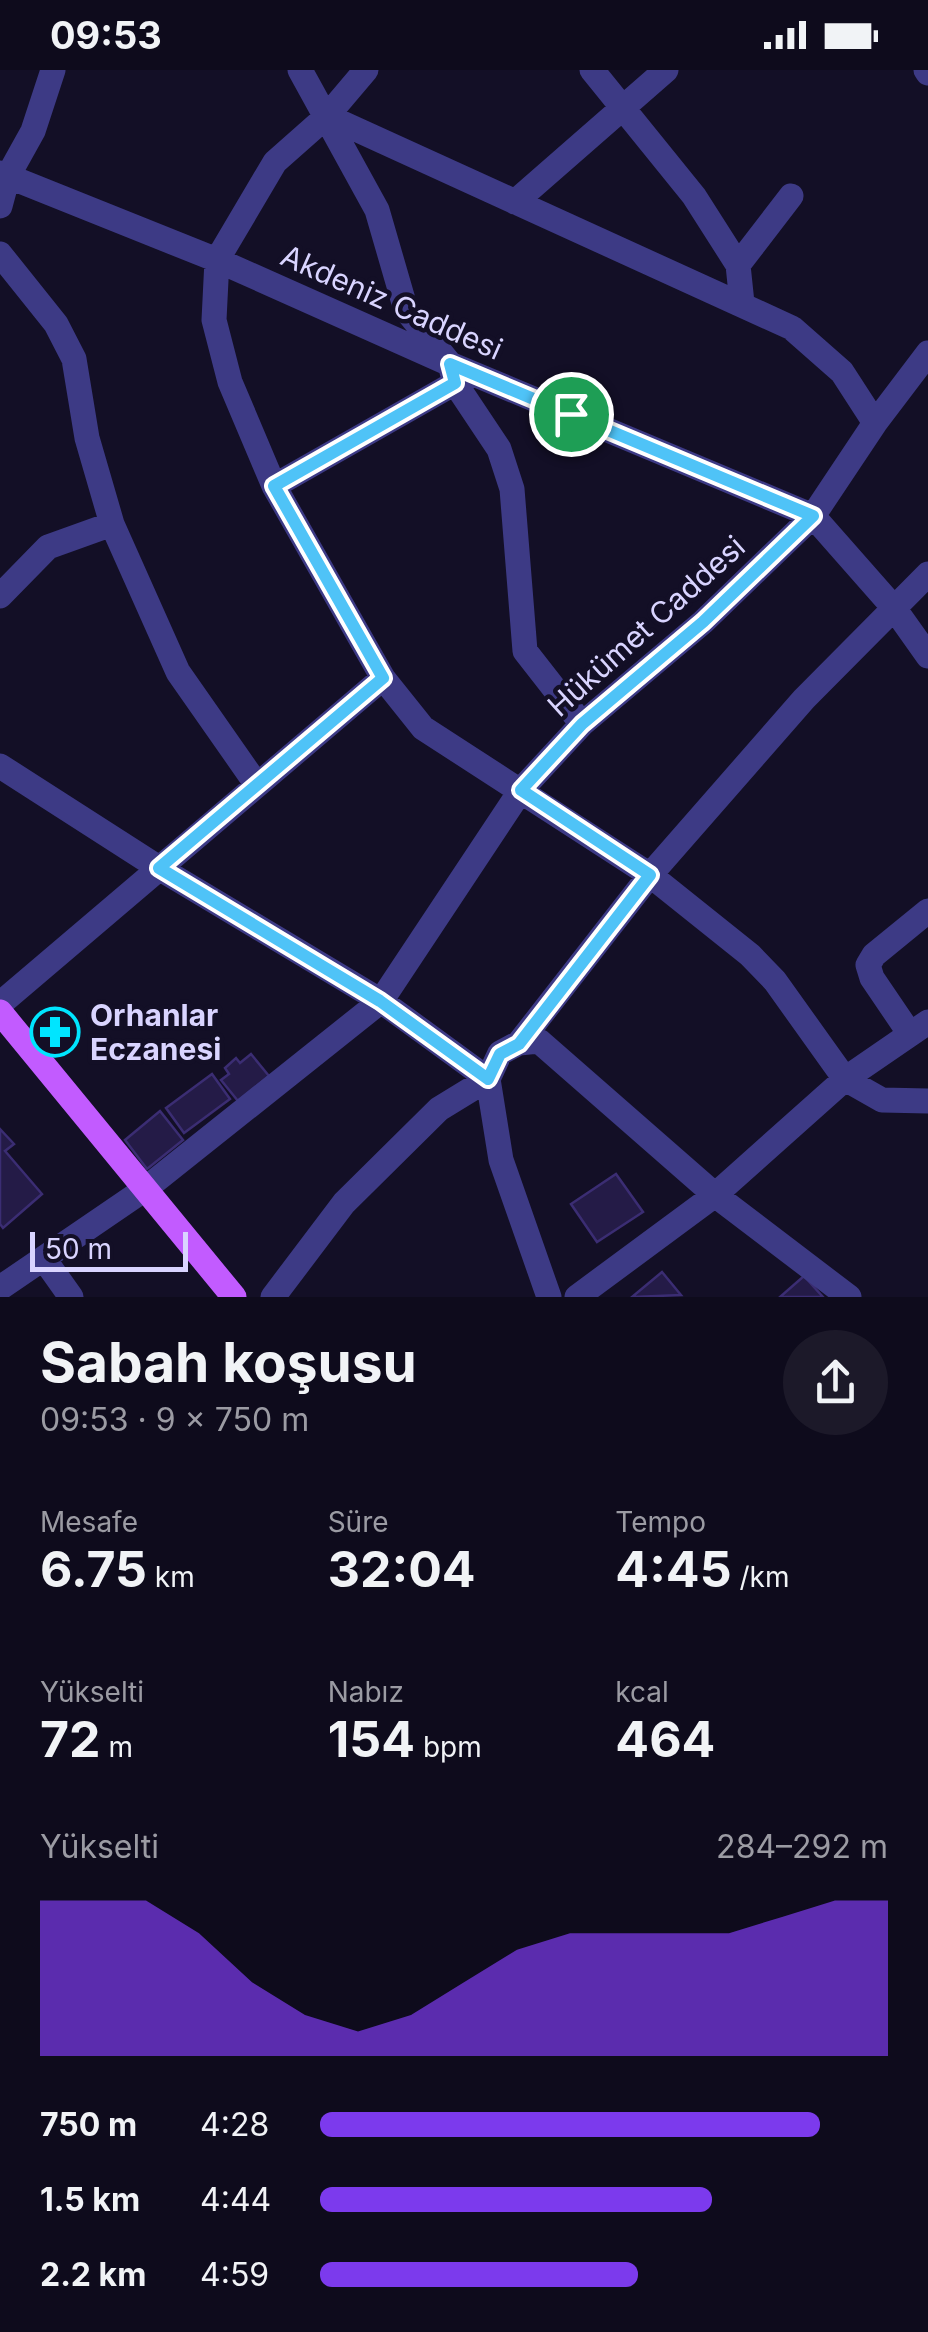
<!DOCTYPE html>
<html lang="tr">
<meta charset="utf-8">
<style>
:root{--surface:#0e0b1c;--page:#1c1929;--text:#f1f3f6;--muted:#9b9ba3;--accent:#7c3aed}
body{margin:0;font-family:Inter,sans-serif;background:var(--page);color:var(--text);height:100vh;display:flex;flex-direction:column;font-size:38px;white-space:nowrap}
*{box-sizing:border-box;margin:0}
p{font-size:32px;color:var(--muted)}
.icon{flex:none;width:55px;height:55px;fill:none;stroke:currentColor;stroke-width:2;stroke-linecap:round;stroke-linejoin:round}
.map{position:relative;height:1227px;overflow:hidden}
.side{display:flex;flex-direction:column;background:var(--surface);flex:1}
.side>*{flex:none}
.scale{position:absolute;left:30px;bottom:25px;width:158px;box-sizing:border-box;padding-left:10px;border:5px solid #d9d4ff;border-top:0;font-size:28px;line-height:35px;white-space:nowrap;color:#d9d4ff;-webkit-text-stroke:8px #130f26;paint-order:stroke}
.pin{position:absolute;display:grid;place-items:center;width:85px;height:85px;color:#fff;margin:-42px;border:5px solid #fff;border-radius:50%;box-shadow:0 2px 10px #0007}
.round{display:grid;place-items:center;flex:none;width:105px;height:105px;border-radius:52px;background:var(--page)}
.summary{display:flex;align-items:center;justify-content:space-between;height:170px;padding:0 40px}
h1{font-size:55px;font-weight:700;line-height:75px}
.metrics{display:grid;grid-template-columns:repeat(3,1fr);gap:15px;height:170px;padding:10px 40px}
.metrics div{display:grid;align-content:center}
.metrics b{font-size:50px;font-weight:700}
.metrics small{font-size:28px;font-weight:400}
.metrics p{font-size:28px}
.chart{height:280px;padding:20px 40px}
.chart p{display:flex;justify-content:space-between}
.chart svg{width:100%;height:180px;margin-top:10px;fill:var(--accent);opacity:.7}
ul{padding:0 40px;list-style:none;font-size:32px}
li{display:grid;grid-template-columns:160px 120px 1fr;align-items:center;height:75px}
li i{height:25px;border-radius:12px;background:var(--accent)}
.status{display:flex;justify-content:space-between;align-items:center;height:70px;padding:0 50px;background:var(--surface);direction:ltr}
.status svg{height:28px;fill:currentColor}
.map>svg:first-child{display:block}
.building{fill:#241b47;stroke:#3b2d73;stroke-width:2.5}
.lines{fill:none;stroke-linecap:round;stroke-linejoin:round}
.minor{stroke:#3d3a85;stroke-width:25}
.major{stroke:#c25bff;stroke-width:25}
.route-casing{stroke:#fff;stroke-width:20}
.route{stroke:#4fc3f7;stroke-width:12}
.labels{text-anchor:middle;dominant-baseline:central;stroke-width:9;stroke-linejoin:round;paint-order:stroke}
.street-label{font-size:30px;fill:#d9d4ff;stroke:#130f26}
.poi-label{font-size:30px;font-weight:bold;fill:#d9d4ff;stroke:#130f26;text-anchor:start}
</style>
<div class="status"><b>09:53</b><svg viewBox="0 0 49 12"><path d="M0 12V9h3v3zM5 12V6h3v6zM10 12V3h3v9zM15 12V0h3v12zM26 1h20v11H26zM47 4h2v5h-2z"/></svg></div>
<div class="map">
<svg width="928" height="1227" viewBox="0 0 928 1227">
<rect width="100%" height="100%" fill="#130f26"/>
<path class="building" d="M251,984l18,22 -31,25 -17,-21 8,-6 -4,-6 11,-10 4,5z
M212,1004l18,25 -46,34 -18,-25z
M160,1041l23,29 -36,29 -22,-29z
M0,1059l14,15 -9,7 37,43 -39,34 -3,-4z
M616,1104l27,38 -46,30 -26,-38z
M662,1202l19,23 -48,2h-1z
M804,1206l19,21h-43z"/>
<g class="lines">
<path class="minor" d="M300,0l77,140 29,100 44,54 5,19 44,66 13,40 13,162 57,73
M366,0l-39,46 -52,46 -58,98 -3,60 16,62 44,104 109,192 40,50 227,147 100,80 25,26 70,98 37,21 46,1
M592,0l102,126 44,69 4,38
M926,0l2,3
M327,46l465,212 50,44 33,51
M0,103l217,87 233,104 363,152 81,92 34,48
M515,132l151,-132
M0,136l8,-30 25,-45 20,-61
M0,184l56,70 18,35 13,79 25,86 66,148 79,113
M738,195l53,-69
M274,416l181,-103
M0,526l48,-49 64,-23
M0,696l159,102 222,133 107,78 -49,30 -95,94 -71,94
M0,934l383,-326
M910,964l-38,-56 -4,-13 6,-10 54,-44
M519,973l131,-168 154,-176 124,-125
M44,1189l27,38
M0,1218l145,-99 236,-188 140,-211 61,-66 121,-102 110,-106 62,-93 53,-70
M549,1227l-48,-137 -13,-81 12,-26 19,-10 20,-2 176,154 134,102
M577,1227l138,-102 130,-116 83,-57"/>
<path class="major" d="M0,942l234,285"/>
</g>
<g class="lines">
<g class="route-casing">
<path id="route" d="M450,294l363,152 -110,106 -121,102 -61,66 129,85 -131,169 -19,10 -12,25 -108,-78 -221,-133 224,-190 -109,-192 181,-103z"/>
</g>
<use href="#route" class="route"/>
</g>
<defs>
<g id="pharmacy-ring" transform="scale(2.5)"><circle r="9.5" fill="#130f26" stroke="#00e5ff" stroke-width="1.5"/><path d="M-2-6h4v4h4v4h-4v4h-4v-4h-4v-4h4Z" fill="#00e5ff"/></g>
</defs>
<g fill-rule="evenodd">
<use href="#pharmacy-ring" x="55" y="962"/>
</g>
<g class="labels">
<g class="street-label">
<text transform="translate(392 232) rotate(24)">Akdeniz Caddesi</text>
<text transform="translate(646 556) rotate(-42)">Hükümet Caddesi</text>
</g>
<g class="poi-label">
<text x="90" y="945">Orhanlar<tspan x="90" dy="34">Eczanesi</tspan></text>
</g>
</g>
</svg>
<div class="scale">50 m</div>
<div class="pin" style="left:571px;top:344px;background:#1e9e55"><svg class="icon" aria-label="arrive" viewBox="0 0 24 24"><path d="M6 21V4h12l-3 4 3 4H6"/></svg></div>
</div>
<section class="side">
<div class="summary"><div><h1>Sabah koşusu</h1><p>09:53 · 9 × 750 m</p></div><a class="round"><svg class="icon" aria-label="share" viewBox="0 0 24 24"><path d="M12 15V3M7 8l5-5 5 5M5 13v7h14v-7"/></svg></a></div>
<div class="metrics">
<div><p>Mesafe</p><b>6.75<small> km</small></b></div>
<div><p>Süre</p><b>32:04</b></div>
<div><p>Tempo</p><b>4:45<small> /km</small></b></div>
</div>
<div class="metrics">
<div><p>Yükselti</p><b>72<small> m</small></b></div>
<div><p>Nabız</p><b>154<small> bpm</small></b></div>
<div><p>kcal</p><b>464</b></div>
</div>
<div class="chart"><p><span>Yükselti</span>284–292 m</p>
<svg viewBox="0 0 160 44" preserveAspectRatio="none"><path d="M0 44V6L10 6L20 6L30 14L40 26L50 34L60 38L70 34L80 26L90 18L100 14L110 14L120 14L130 14L140 10L150 6L160 6V44z"/></svg>
</div>
<ul>
<li><b>750 m</b>4:28<i style="width:88%"></i></li>
<li><b>1.5 km</b>4:44<i style="width:69%"></i></li>
<li><b>2.2 km</b>4:59<i style="width:56%"></i></li>
</ul>
</section>
